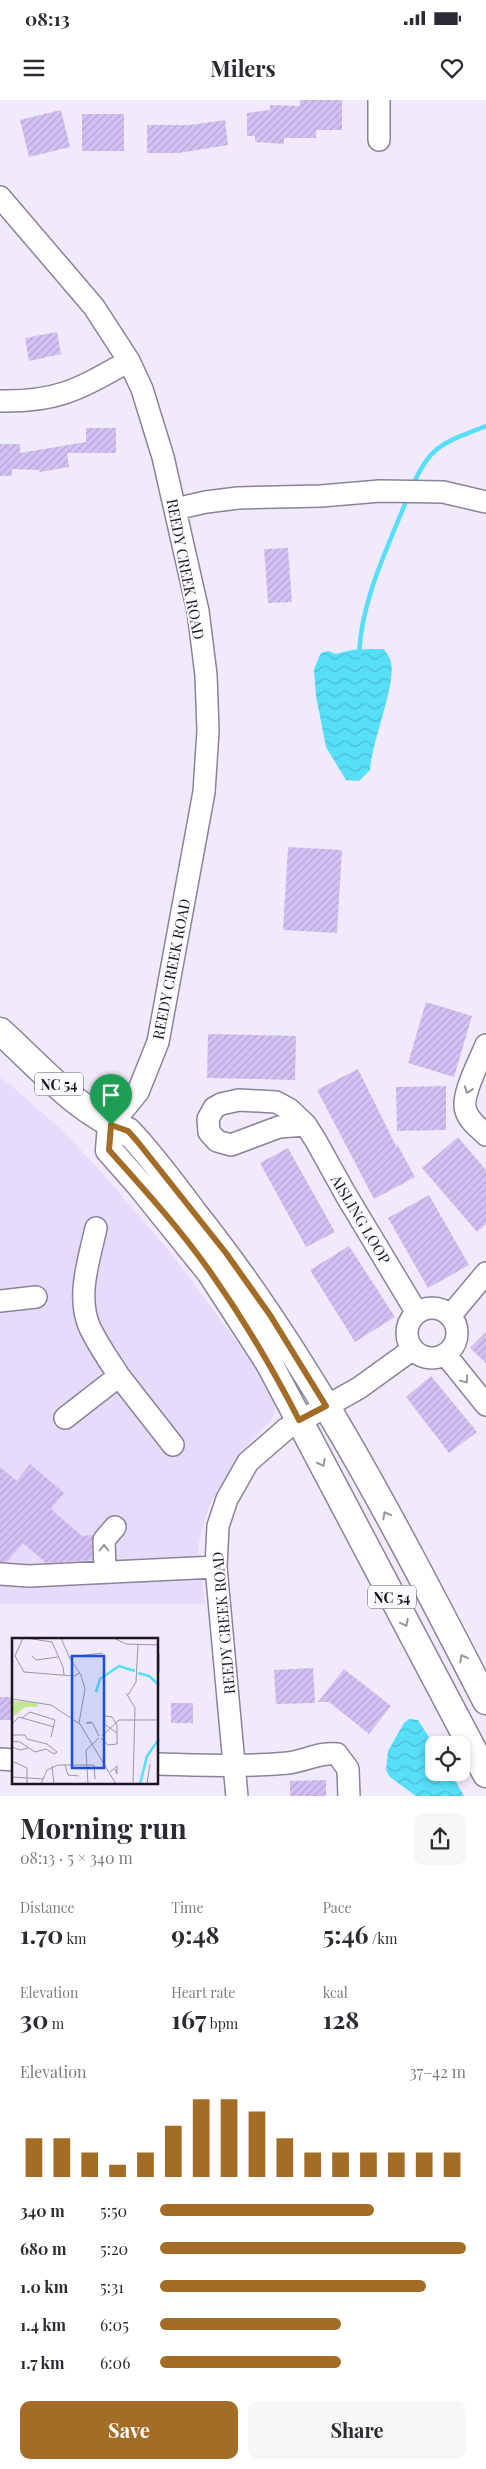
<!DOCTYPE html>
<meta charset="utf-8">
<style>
:root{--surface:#fff;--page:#f7f7f7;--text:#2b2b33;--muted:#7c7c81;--accent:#a36d27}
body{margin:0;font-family:"Playfair Display",serif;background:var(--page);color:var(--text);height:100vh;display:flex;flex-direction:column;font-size:19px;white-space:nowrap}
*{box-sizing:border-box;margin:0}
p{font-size:16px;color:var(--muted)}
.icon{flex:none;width:28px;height:28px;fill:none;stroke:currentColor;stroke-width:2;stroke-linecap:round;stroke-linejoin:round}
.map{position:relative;height:1696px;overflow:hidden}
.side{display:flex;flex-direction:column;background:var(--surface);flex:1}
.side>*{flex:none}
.buttons{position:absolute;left:425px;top:1636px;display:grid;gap:10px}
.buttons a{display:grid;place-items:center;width:45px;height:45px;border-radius:10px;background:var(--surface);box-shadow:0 2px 8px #0003;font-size:25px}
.pin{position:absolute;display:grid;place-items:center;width:42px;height:42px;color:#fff;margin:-51px -21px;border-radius:50% 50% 50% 0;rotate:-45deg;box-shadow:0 0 5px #0007}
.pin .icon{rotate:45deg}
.round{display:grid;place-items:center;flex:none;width:52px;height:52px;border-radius:10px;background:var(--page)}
.overview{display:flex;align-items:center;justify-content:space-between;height:85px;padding:0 20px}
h1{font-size:28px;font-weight:700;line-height:38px}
.stats{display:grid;grid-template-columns:repeat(3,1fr);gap:8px;height:85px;padding:5px 20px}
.stats div{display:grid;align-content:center}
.stats b{font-size:25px;font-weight:700}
.stats small{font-size:14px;font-weight:400}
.stats p{font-size:14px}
.chart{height:140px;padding:10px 20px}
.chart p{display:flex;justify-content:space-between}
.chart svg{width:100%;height:90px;margin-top:5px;stroke:var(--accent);stroke-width:6}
.primary-button{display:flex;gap:10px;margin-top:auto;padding:10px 20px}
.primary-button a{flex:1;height:58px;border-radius:10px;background:var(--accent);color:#fff;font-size:20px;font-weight:700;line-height:58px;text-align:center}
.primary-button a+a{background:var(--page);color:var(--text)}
ul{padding:0 20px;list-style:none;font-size:16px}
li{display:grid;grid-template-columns:80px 60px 1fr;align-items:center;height:38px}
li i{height:12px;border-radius:6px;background:var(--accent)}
.status{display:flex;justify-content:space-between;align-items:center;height:35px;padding:0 25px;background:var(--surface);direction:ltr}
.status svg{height:14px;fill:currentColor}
header{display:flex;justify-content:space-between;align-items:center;height:65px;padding:0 20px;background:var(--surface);font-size:22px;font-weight:700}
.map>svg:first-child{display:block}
.built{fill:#e6dbfa}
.water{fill:url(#water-waves)}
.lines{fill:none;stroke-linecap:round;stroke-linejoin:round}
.stream{stroke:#57def9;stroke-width:4.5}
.building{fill:url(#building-hatch)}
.minor-casing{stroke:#8a8399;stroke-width:24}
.major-casing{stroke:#8a8399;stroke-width:29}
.minor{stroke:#fff;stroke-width:21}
.major{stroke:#fff;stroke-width:26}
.oneway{stroke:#98969a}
.route-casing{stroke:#fff;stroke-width:10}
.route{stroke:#a36d27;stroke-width:6}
.labels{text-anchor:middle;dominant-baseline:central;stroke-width:4;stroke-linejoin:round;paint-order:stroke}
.shield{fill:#fcfaff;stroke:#5d5a62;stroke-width:1}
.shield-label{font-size:14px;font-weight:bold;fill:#19161e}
.street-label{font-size:15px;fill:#19161e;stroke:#fcfaff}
.inset-river{fill:none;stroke:#57def9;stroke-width:2.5}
.inset-road{fill:none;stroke:#9b95a4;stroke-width:1}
.view{fill:#1d4ed8;fill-opacity:0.15;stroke:#1d4ed8;stroke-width:2.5}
.inset-edge{fill:none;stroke:#19161e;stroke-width:2.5}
</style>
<div class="status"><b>08:13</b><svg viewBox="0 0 49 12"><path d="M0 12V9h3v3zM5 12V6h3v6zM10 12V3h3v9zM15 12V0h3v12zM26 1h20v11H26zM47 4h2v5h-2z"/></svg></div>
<header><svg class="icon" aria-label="menu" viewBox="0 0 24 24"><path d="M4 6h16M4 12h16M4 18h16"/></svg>Milers<svg class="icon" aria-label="heart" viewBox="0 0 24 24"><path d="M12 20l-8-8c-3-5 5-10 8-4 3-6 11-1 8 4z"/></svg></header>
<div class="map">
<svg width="486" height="1697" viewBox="0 0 486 1697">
<defs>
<pattern id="water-waves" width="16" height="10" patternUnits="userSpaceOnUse" patternTransform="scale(1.25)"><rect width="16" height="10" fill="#57def9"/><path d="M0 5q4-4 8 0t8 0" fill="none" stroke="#4bbed5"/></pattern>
<pattern id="building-hatch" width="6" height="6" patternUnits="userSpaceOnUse" patternTransform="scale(1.25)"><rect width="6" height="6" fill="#d4c1f4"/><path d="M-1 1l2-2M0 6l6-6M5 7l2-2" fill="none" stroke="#b5a5d1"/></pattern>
</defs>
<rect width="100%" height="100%" fill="#f1eafd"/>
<path class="built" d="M0,976l63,55 41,44 69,81 88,118 15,31 -4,14 -34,36 -29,51 -11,39 7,59h-205z"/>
<path class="water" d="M370,549h14c2,4 7,9 7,14 5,22 -19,78 -21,107l-11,11 -13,-1 -20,-33 -10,-51 -2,-27 7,-16 7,-2 8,3 16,-4z
M409,1619l9,1 16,25v27l17,1 13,23h-48l-26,-19 -4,-7 2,-19 16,-28z"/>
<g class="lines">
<path class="stream" d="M413,385c18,-42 34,-43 73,-59
M359,555c2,-54 28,-106 48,-156"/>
</g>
<path class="building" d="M300,0h42v30h-26v8h-32v6l-29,-2v-6h-8v-23l23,-3v-5l30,1z
M61,10l9,37 -41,10 -9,-37z
M82,14h42v37h-42z
M225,20l3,25 -49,8h-32v-28h43z
M57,232l4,22 -32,7 -4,-23z
M86,328h30v25h-49l2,14 -29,5 -1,-2 -27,-1v7h-12v-32h20v9l66,-11z
M288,448l4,54 -24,1 -4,-54z
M288,747l54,3 -5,83 -54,-3z
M426,902l46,14 -18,61 -46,-14z
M208,934l88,2 -1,44 -88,-2z
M358,969l39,79v-4l18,33 -41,22 -57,-109z
M446,986v44l-49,1 -1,-44z
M458,1037l28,33v54l-9,8 -55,-64z
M288,1048l47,84 -29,15 -46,-84z
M429,1095l40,70 -41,23 -40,-70z
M349,1146l46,71 -40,25 -45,-72z
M486,1232v31l-16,-15z
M431,1276l46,56 -28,21 -43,-56z
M30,1364l34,29 -13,16 31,27 11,-1 -1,25 -46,3 -23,-20 -16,19h-7v-95l17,14z
M313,1568l2,35 -39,1 -2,-34z
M344,1569l47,37 -22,28 -40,-32h-11z
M0,1597h13v23h-13z
M171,1603h22v20h-22z
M326,1680v17h-36v-16z"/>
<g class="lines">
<g class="minor-casing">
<path id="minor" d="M379,0v40
M0,97l94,110 35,54 13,28 21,68 35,154 8,64 2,56 -4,61 -46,250 -20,50 -27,33
M0,301c59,1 79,-12 129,-40
M175,409l31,-7 32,-4 83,-2 59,-5 63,1 43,10
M486,945c-6,15 -26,52 -20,66 3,10 13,17 20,24
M306,1025l-27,2 -48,18 -14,-4 -8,-9 -1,-13 6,-11 7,-4 18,-4 37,2 13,7 17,16 10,16 30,54 71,118
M96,1128c-7,32 -20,69 -6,100 8,17 19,32 29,48
M0,1201l36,-4
M407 1233a25 25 0 1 1 50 0a25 25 0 1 1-50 0Z
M450,1216l36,-43
M445,1254l41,51
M65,1318l54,-42 54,69
M105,1472l-1,-32 11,-13
M0,1474l29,2 187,-9
M0,1659l14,1
M158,1664c43,1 86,3 130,-1 18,-2 31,-11 49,-9l11,15 1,28
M237,1697l-21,-230 2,-41 9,-27 21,-37 38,-33 73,-41 54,-39"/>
</g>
<g class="major-casing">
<path id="major" d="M0,931c38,34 79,83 128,100 24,25 45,54 66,82 118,148 205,320 292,488
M111,1025l-2,25 30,34 71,88 59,91 217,411"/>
</g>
<use href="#minor" class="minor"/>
<use href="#major" class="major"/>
</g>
<defs><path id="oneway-chevron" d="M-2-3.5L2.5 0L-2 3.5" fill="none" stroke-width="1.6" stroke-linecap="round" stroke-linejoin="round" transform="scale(1.25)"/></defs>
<g class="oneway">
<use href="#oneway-chevron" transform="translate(468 990) rotate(110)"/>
<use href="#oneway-chevron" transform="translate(465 1280) rotate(53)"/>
<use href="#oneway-chevron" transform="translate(322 1363) rotate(63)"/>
<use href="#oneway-chevron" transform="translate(386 1415) rotate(-118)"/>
<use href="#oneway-chevron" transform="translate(104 1448) rotate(-90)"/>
<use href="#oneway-chevron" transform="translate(405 1523) rotate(62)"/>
<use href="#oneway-chevron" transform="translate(463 1558) rotate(-118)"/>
</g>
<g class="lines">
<g class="route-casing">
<path id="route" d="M111,1025l17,6 9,10 89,112 44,62 56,91 -27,14c-26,-51 -55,-100 -88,-147 -30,-43 -67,-84 -102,-123z"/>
</g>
<use href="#route" class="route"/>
</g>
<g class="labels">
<g class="shield">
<rect x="35" y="972.5" width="48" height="23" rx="4"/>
<rect x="368" y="1485.5" width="48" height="23" rx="4"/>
</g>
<g class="shield-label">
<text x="59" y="984">NC 54</text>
<text x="392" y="1497">NC 54</text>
</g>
<g class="street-label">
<text transform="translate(186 469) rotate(79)">REEDY CREEK ROAD</text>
<text transform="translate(171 869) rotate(-79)">REEDY CREEK ROAD</text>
<text transform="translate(361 1119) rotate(59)">AISLING LOOP</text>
<text transform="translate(223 1523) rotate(-95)">REEDY CREEK ROAD</text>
</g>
</g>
<g transform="translate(12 1538)">
<rect width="146" height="146" fill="#f1eafd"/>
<path d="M0,63l26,2 -1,4h-12l-11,9z" fill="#c1e791"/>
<path class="inset-river" d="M126,35l11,3 10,9M84,54l4,-13 19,-13 16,5M128,146l7,-28 12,-17"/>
<path class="inset-road" d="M11,0l-8,18 9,16 50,4 6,-3M14,0l26,4 11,25 1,8M49,0l9,21 11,16 4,14 -6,34M102,0l12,6 33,1M147,16v18M20,18l4,4 22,-3M57,19l34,-4M114,55l9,15 -2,76M116,57l8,-13 2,-38M0,61l39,6 29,19 36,60M10,80l8,-6 25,8 -4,17M1,85l6,-6 35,10M80,85h-6l5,-1 2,2 6,12M0,97h13l2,4 20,5 10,8 -3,2 -8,-5 -11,3 -15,-10 -8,-1M90,98l17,-16h40M89,100l7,7 9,-1v-19l-5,-8 -7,-1 -2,7 14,10M0,109l8,3 8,-2M2,124l13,6v16M53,127l3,10 11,1M40,128l2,18M98,134l7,-6v8l-2,-5M1,139l30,2M29,146l6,-14 11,-5h36l1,14M76,146l-2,-34 13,-12M135,146l3,-20"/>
<path class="view" d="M60,18h32v112h-32z"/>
<rect width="146" height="146" class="inset-edge"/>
</g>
</svg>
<div class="buttons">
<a><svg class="icon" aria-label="locate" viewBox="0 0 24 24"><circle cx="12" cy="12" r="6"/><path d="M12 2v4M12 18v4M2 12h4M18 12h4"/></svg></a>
</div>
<div class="pin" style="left:111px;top:1025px;background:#1e9e55"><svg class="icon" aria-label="arrive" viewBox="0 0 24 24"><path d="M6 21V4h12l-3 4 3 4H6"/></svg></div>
</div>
<section class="side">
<div class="overview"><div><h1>Morning run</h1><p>08:13 · 5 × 340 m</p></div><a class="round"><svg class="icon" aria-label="share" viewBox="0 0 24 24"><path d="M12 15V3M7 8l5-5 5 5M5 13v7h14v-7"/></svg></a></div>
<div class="stats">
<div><p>Distance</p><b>1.70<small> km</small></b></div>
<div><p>Time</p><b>9:48</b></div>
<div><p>Pace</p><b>5:46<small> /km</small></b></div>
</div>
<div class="stats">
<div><p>Elevation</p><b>30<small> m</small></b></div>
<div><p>Heart rate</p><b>167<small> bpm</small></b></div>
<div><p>kcal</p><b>128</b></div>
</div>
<div class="chart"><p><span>Elevation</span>37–42 m</p>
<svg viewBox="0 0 160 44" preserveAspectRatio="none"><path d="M5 44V25M15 44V25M25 44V32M35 44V38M45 44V32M55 44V19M65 44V6M75 44V6M85 44V12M95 44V25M105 44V32M115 44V32M125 44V32M135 44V32M145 44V32M155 44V32"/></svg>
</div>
<ul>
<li><b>340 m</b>5:50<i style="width:70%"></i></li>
<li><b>680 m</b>5:20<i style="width:100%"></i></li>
<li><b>1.0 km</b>5:31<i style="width:87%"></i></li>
<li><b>1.4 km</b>6:05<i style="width:59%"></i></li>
<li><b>1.7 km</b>6:06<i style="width:59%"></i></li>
</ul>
<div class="primary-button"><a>Save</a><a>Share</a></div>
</section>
